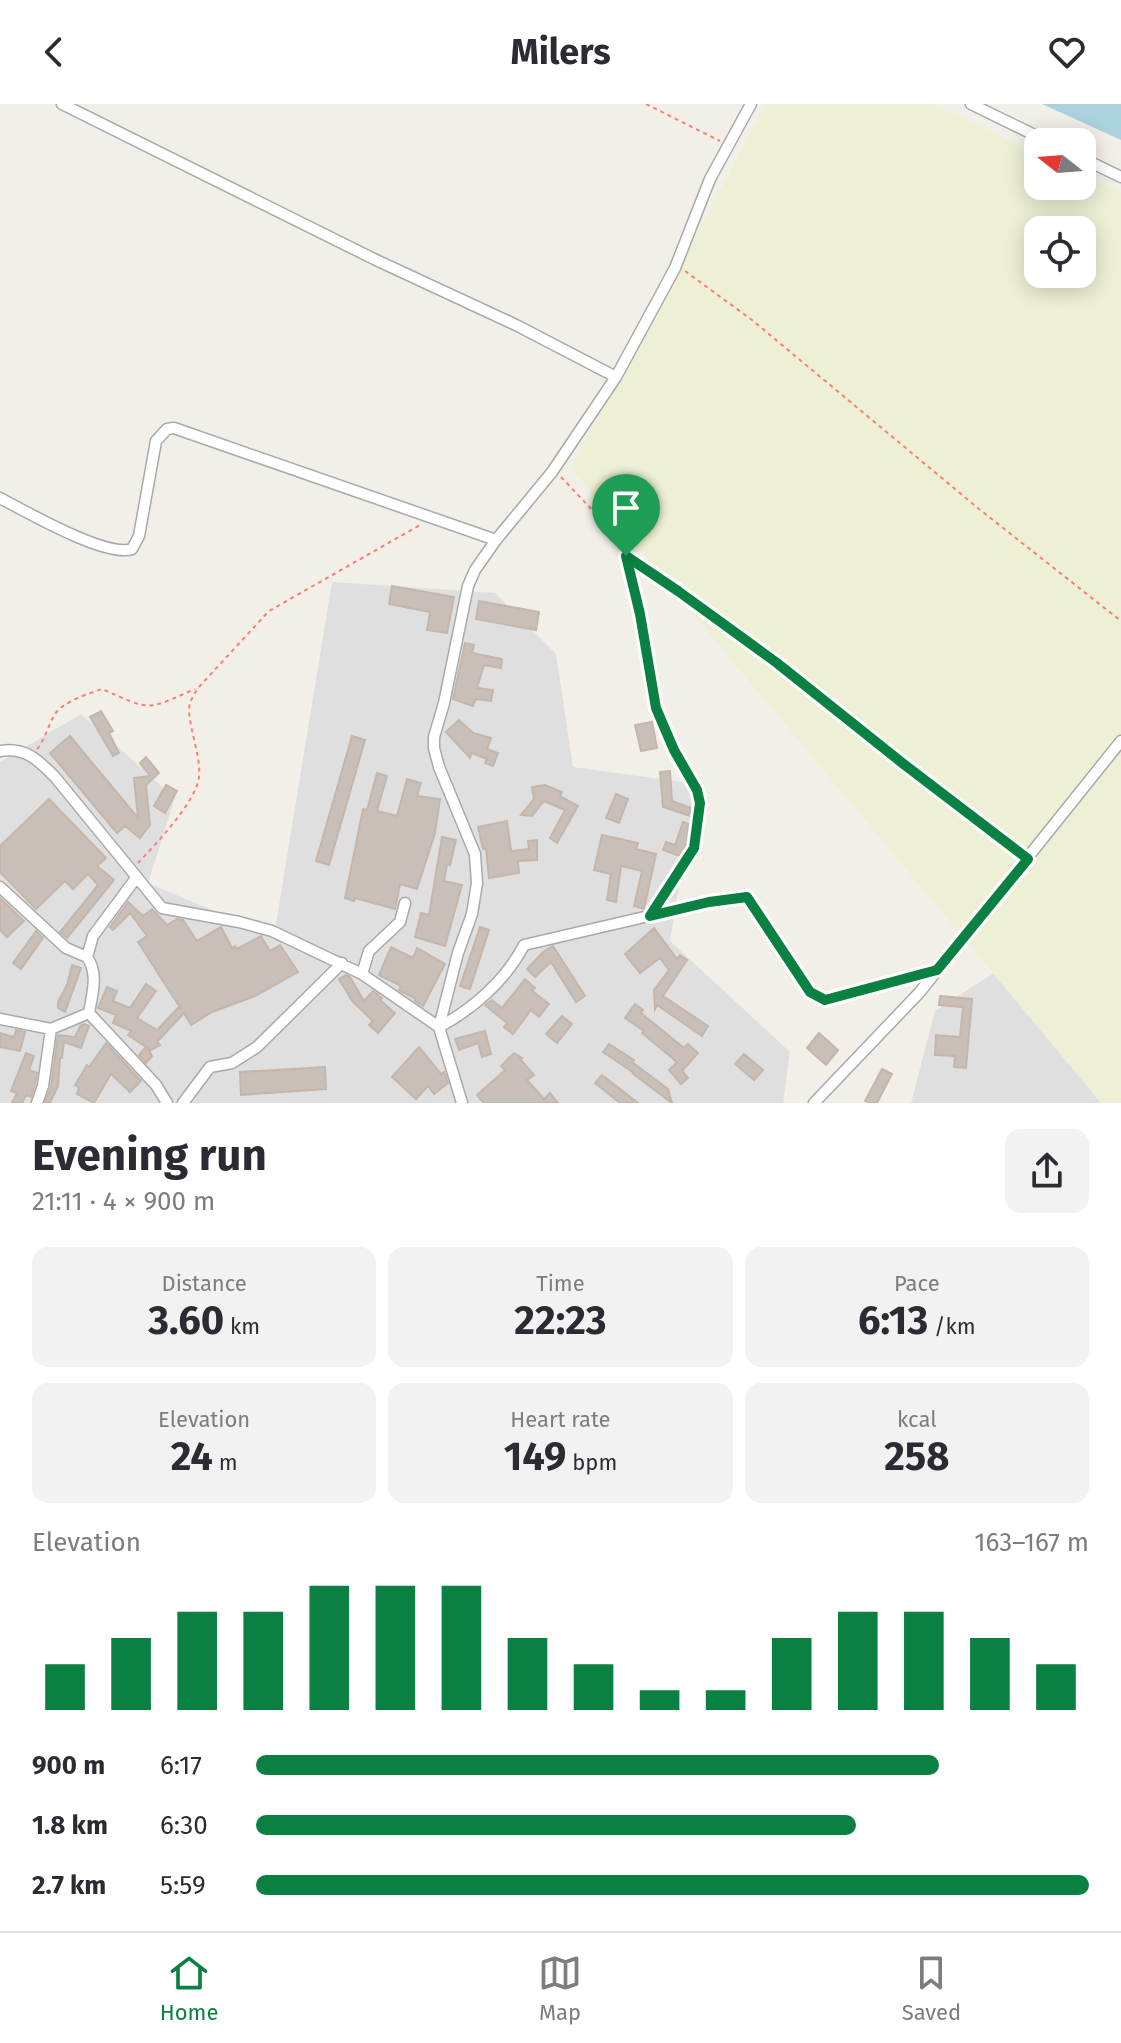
<!DOCTYPE html>
<meta charset="utf-8">
<style>
:root{--surface:#fff;--page:#f2f2f3;--text:#2b2b33;--muted:#7c7c81;--line:#e1e1e2;--accent:#0b8043}
body{margin:0;font-family:"Fira Sans",sans-serif;background:var(--page);color:var(--text);height:100vh;display:flex;flex-direction:column;font-size:30px;white-space:nowrap}
*{box-sizing:border-box;margin:0}
p{font-size:26px;color:var(--muted)}
.icon{flex:none;width:44px;height:44px;fill:none;stroke:currentColor;stroke-width:2;stroke-linecap:round;stroke-linejoin:round}
.map{position:relative;height:999px;overflow:hidden}
.panel{display:flex;flex-direction:column;background:var(--surface);flex:1}
.panel>*{flex:none}
.needle{width:52px;rotate:287deg}
.fabs{position:absolute;left:1024px;top:24px;display:grid;gap:16px}
.fabs a{display:grid;place-items:center;width:72px;height:72px;border-radius:16px;background:var(--surface);box-shadow:0 4px 20px #0003;font-size:40px}
.pin{position:absolute;display:grid;place-items:center;width:68px;height:68px;color:#fff;margin:-82px -34px;border-radius:50% 50% 50% 0;rotate:-45deg;box-shadow:0 0 8px #0007}
.pin .icon{rotate:45deg}
.round{display:grid;place-items:center;flex:none;width:84px;height:84px;border-radius:16px;background:var(--page)}
.overview{display:flex;align-items:center;justify-content:space-between;height:136px;padding:0 32px}
h1{font-size:44px;font-weight:700;line-height:60px}
.figures{display:grid;grid-template-columns:repeat(3,1fr);gap:12px;height:136px;padding:8px 32px}
.figures div{display:grid;align-content:center;border-radius:16px;background:var(--page);text-align:center}
.figures b{font-size:40px;font-weight:700}
.figures small{font-size:22px;font-weight:400}
.figures p{font-size:22px}
.chart{height:224px;padding:16px 32px}
.chart p{display:flex;justify-content:space-between}
.chart svg{width:100%;height:144px;margin-top:8px;stroke:var(--accent);stroke-width:6}
ul{padding:0 32px;list-style:none;font-size:26px}
li{display:grid;grid-template-columns:128px 96px 1fr;align-items:center;height:60px}
li i{height:20px;border-radius:10px;background:var(--accent)}
header{display:flex;justify-content:space-between;align-items:center;height:104px;padding:0 32px;background:var(--surface);font-size:36px;font-weight:700}
.dock{display:flex;justify-content:space-around;align-items:center;height:112px;border-top:2px solid var(--line);background:var(--surface);font-size:22px;color:var(--muted)}
.dock a{display:grid;justify-items:center;gap:4px}
.dock .current{color:var(--accent)}
.map>svg:first-child{display:block}
.residential{fill:#e0dfdf}
.farmland{fill:#eef0d5;fill-rule:evenodd}
.water{fill:#aad3df}
.building{fill:#c7bfb8;stroke:#c4b6ab;stroke-width:2}
.lines{fill:none;stroke-linecap:round;stroke-linejoin:round}
.minor-casing{stroke:#a9a9a9;stroke-width:13}
.path{stroke:#fa8072;stroke-width:2;stroke-dasharray:4 4;stroke-linecap:butt}
.minor{stroke:#fff;stroke-width:10}
.route-casing{stroke:#fff;stroke-width:16}
.route{stroke:#0b8043;stroke-width:10}
</style>
<header><svg class="icon" aria-label="back" viewBox="0 0 24 24"><path d="M15 5l-7 7 7 7"/></svg>Milers<svg class="icon" aria-label="heart" viewBox="0 0 24 24"><path d="M12 20l-8-8c-3-5 5-10 8-4 3-6 11-1 8 4z"/></svg></header>
<div class="map">
<svg width="1121" height="999" viewBox="0 0 1121 999">
<rect width="100%" height="100%" fill="#f2efe9"/>
<path class="residential" d="M332,478l163,11 61,61 17,113 123,17 -26,157 120,111 -7,51h-783v-341l81,-48 94,84 -27,85 126,53z
M1011,858l110,28v113h-210l24,-92z"/>
<path class="farmland" d="M766,0h166l106,49v33h44v-12l39,18v911h-20l-530,-635zM1038,126h44v44h-44z"/>
<path class="water" d="M1042,0h79v36z"/>
<path class="building" d="M392,482l62,11 -7,36 -20,-3 3,-18 -41,-8z
M479,497l60,11 -3,18 -60,-11z
M465,539l9,2 -2,8 30,6 -1,9 -17,-3 -7,23 16,2 -2,11 -15,-2 -3,7 -20,-7z
M101,607l12,20 -4,2 10,20 -6,3 -23,-39z
M459,616l14,13 18,5 -4,11 11,4 -5,13 -8,-3 2,-4 -15,-6 -2,5 -24,-26z
M652,618l5,26 -16,3 -6,-26z
M70,632l68,82 -4,-40 16,-2 -10,-13 6,-6 13,16 -13,12 4,40 -10,13 -15,-12 -8,7 -67,-80z
M352,632l13,4 -36,125 -13,-4z
M670,667l2,30 19,7 -1,8 -27,-9 -3,-35z
M377,669l10,3 -10,35 20,5 10,-37 14,4 -4,13 23,3 -5,34 -18,56 -17,-5 -5,25 -40,-11 -1,3 -9,-3 18,-89 4,1z
M166,681l11,6 -12,22 -11,-7z
M545,681l17,7 -2,4 18,10 -21,37 -7,-5 15,-28 -21,-9 -12,15 -11,-1 13,-16 -2,-12z
M616,690l12,5 -9,24 -13,-5z
M49,695l57,59 -9,8 17,14 -47,58 -7,-6 38,-47 -10,-11 -15,15 -8,-8 -29,28 -36,-37v-26z
M507,717l4,30 18,-2 -1,-8 9,-1v20l-19,1 1,12 -30,5 -3,-30 -3,1 -5,-22z
M683,718l6,2 -3,21 -6,11 -17,-6 3,-8 9,3z
M602,731l36,8 -2,6 20,5 -12,55 -10,-3 8,-35 -21,-5 -5,36 -9,-2 4,-26 -17,-4z
M442,733l14,3 -6,25 -3,-1 -3,17 18,4 -17,61 -30,-9 6,-24 8,2z
M0,794l24,23 -17,16 -7,-7z
M128,798l15,14 9,-7 15,16 10,-6 6,1 14,21 24,-14 11,21 3,-2 2,3 24,-13 9,15 10,-6 18,27 -43,24 -43,16 -21,13 -7,-12 -27,29 3,3 -9,5 -3,-2 4,8 -6,7 -7,-8 7,-8 -18,-12 3,-4 -18,-8 3,-8 -18,-7 9,-21 10,4 -4,10 17,7 16,-24 10,7 -19,27 20,12 22,-23 2,2 -43,-67 9,-6 -17,-23 -17,17 -3,-3z
M480,823l9,3 -19,59 -10,-3z
M654,824l23,31 3,-4 7,5 -24,36 45,30 -6,10 -45,-31 -2,4 -1,-19 15,-20 -9,-12 -20,15 -15,-19z
M36,827l7,7 -22,31 -8,-6z
M553,842l32,50 -9,6 -25,-40 -16,15 -8,-8 17,-18z
M391,843l22,11 4,-10 28,16 -22,42 -8,-5 1,-2 -17,-9 2,-4 -22,-11z
M72,861l9,3 -16,44 -7,-4v-6l9,-17z
M346,871l4,2 14,24 9,-10 9,7 -2,2 15,13 -17,20 -9,-8 4,-4 -20,-19 -14,-23z
M525,875l10,9 -3,3 17,13 -10,13 -8,-7 -18,24 -9,-7 3,-4 -22,-18 7,-5 10,8z
M940,892l32,3 -6,69 -12,-1 1,-11 -20,-1 1,-20 24,2 3,-30 -24,-2z
M635,900l8,6 -2,3 43,35 4,-4 10,9 -16,18 6,7 -7,6 -12,-14 8,-8 -35,-29 2,-2 -19,-13z
M562,912l10,8 -15,19 -11,-9z
M84,920l5,2 -8,22 -17,-6 -2,16h-2l-2,28 -8,17h-5l6,-16 7,-52 17,2 5,-11z
M16,926l9,2 -5,19 -20,-4v-14l14,4z
M485,927l6,23 -9,3 -4,-14 -19,7 -4,-11z
M819,929l19,17 -12,15 -19,-17z
M106,939l35,38 -11,11 -19,-18 -17,29 -17,-9 2,-7 -4,-2 12,-20 2,2z
M609,940l25,16 -2,2 36,27 4,14 -39,-29 1,-1 -31,-21z
M419,943l22,27 3,-2 4,11 -14,11 -6,-8 -12,13 -24,-22z
M26,949l8,3 -5,14 8,3 -2,11 -4,13 -5,-2 -4,8h-10l5,-10 -6,-2z
M514,949l8,5 -2,1 14,16 -7,5 17,19 6,-6 8,10h-74l-7,-8 28,-25 -4,-4z
M744,950l19,16 -9,10 -19,-16z
M325,963l1,22 -85,6 -1,-23z
M882,965l10,5 -15,29h-7l-5,-2z
M602,971l36,28h-18l-25,-20z"/>
<g class="lines">
<g class="minor-casing">
<path id="minor" d="M62,0l312,155 142,66 100,52
M971,0l78,38
M1082,54l39,19
M0,394c25,13 106,60 132,51l7,-13 17,-95 11,-12 7,-1 322,112
M626,452l14,58 16,94 18,42 23,40 3,13 -6,45 -44,68
M0,647c26,-4 38,9 55,26l107,131 77,14 33,9 90,43 77,53 23,76
M0,783l66,61 21,9
M362,870l7,-23 31,-29 5,-19
M89,909c3,-19 10,-39 -2,-56l6,-21 43,-58
M89,909l67,72 11,18
M0,915l51,10 38,-16
M439,923l19,-74 14,-39 5,-31 -2,-29 -36,-87 -5,-19v-11l10,-34 24,-117 7,-16 21,-30 56,-68 64,-95 59,-109 35,-89 41,-75
M439,923c34,-18 67,-47 85,-82l185,-43 38,-5 63,95 15,8 112,-30
M37,999l6,-17 8,-57
M183,999l27,-36 22,-4 25,-16 85,-84
M814,999l105,-110 202,-252"/>
</g>
<path class="path" d="M646,0l74,37
M685,167l67,49 227,189 142,112
M561,373l35,37 25,34
M640,462l137,97 124,99 117,89
M37,645c9,-11 11,-24 18,-35 9,-13 33,-20 47,-25 50,22 43,22 93,0
M138,759c17,-18 58,-61 61,-86 2,-21 -9,-45 -10,-67l1,-8 8,-14 71,-77 151,-86"/>
<use href="#minor" class="minor"/>
</g>
<g class="lines">
<g class="route-casing">
<path id="route" d="M626,452l52,35 99,72 124,99 127,97 -91,111 -112,30 -15,-8 -63,-95 -38,5 -59,14 44,-68 6,-45 -3,-13 -23,-40 -18,-42 -16,-94z"/>
</g>
<use href="#route" class="route"/>
</g>
</svg>
<div class="fabs">
<a><svg class="needle" viewBox="-14 -14 28 28"><path d="M0-13l5 13h-10z" fill="#e53935"/><path d="M0 13l5-13h-10z" fill="#7c7c81"/></svg></a>
<a><svg class="icon" aria-label="locate" viewBox="0 0 24 24"><circle cx="12" cy="12" r="6"/><path d="M12 2v4M12 18v4M2 12h4M18 12h4"/></svg></a>
</div>
<div class="pin" style="left:626px;top:452px;background:#1e9e55"><svg class="icon" aria-label="arrive" viewBox="0 0 24 24"><path d="M6 21V4h12l-3 4 3 4H6"/></svg></div>
</div>
<section class="panel">
<div class="overview"><div><h1>Evening run</h1><p>21:11 · 4 × 900 m</p></div><a class="round"><svg class="icon" aria-label="share" viewBox="0 0 24 24"><path d="M12 15V3M7 8l5-5 5 5M5 13v7h14v-7"/></svg></a></div>
<div class="figures">
<div><p>Distance</p><b>3.60<small> km</small></b></div>
<div><p>Time</p><b>22:23</b></div>
<div><p>Pace</p><b>6:13<small> /km</small></b></div>
</div>
<div class="figures">
<div><p>Elevation</p><b>24<small> m</small></b></div>
<div><p>Heart rate</p><b>149<small> bpm</small></b></div>
<div><p>kcal</p><b>258</b></div>
</div>
<div class="chart"><p><span>Elevation</span>163–167 m</p>
<svg viewBox="0 0 160 44" preserveAspectRatio="none"><path d="M5 44V30M15 44V22M25 44V14M35 44V14M45 44V6M55 44V6M65 44V6M75 44V22M85 44V30M95 44V38M105 44V38M115 44V22M125 44V14M135 44V14M145 44V22M155 44V30"/></svg>
</div>
<ul>
<li><b>900 m</b>6:17<i style="width:82%"></i></li>
<li><b>1.8 km</b>6:30<i style="width:72%"></i></li>
<li><b>2.7 km</b>5:59<i style="width:100%"></i></li>
</ul>
</section>
<nav class="dock">
<a class="current"><svg class="icon" aria-label="home" viewBox="0 0 24 24"><path d="M3 11l9-7 9 7M6 9v11h12V9"/></svg>Home</a>
<a><svg class="icon" aria-label="map" viewBox="0 0 24 24"><path d="M3 6l6-2 6 2 6-2v14l-6 2-6-2-6 2zM9 4v14M15 6v14"/></svg>Map</a>
<a><svg class="icon" aria-label="saved" viewBox="0 0 24 24"><path d="M7 4h10v16l-5-4-5 4z"/></svg>Saved</a>
</nav>
